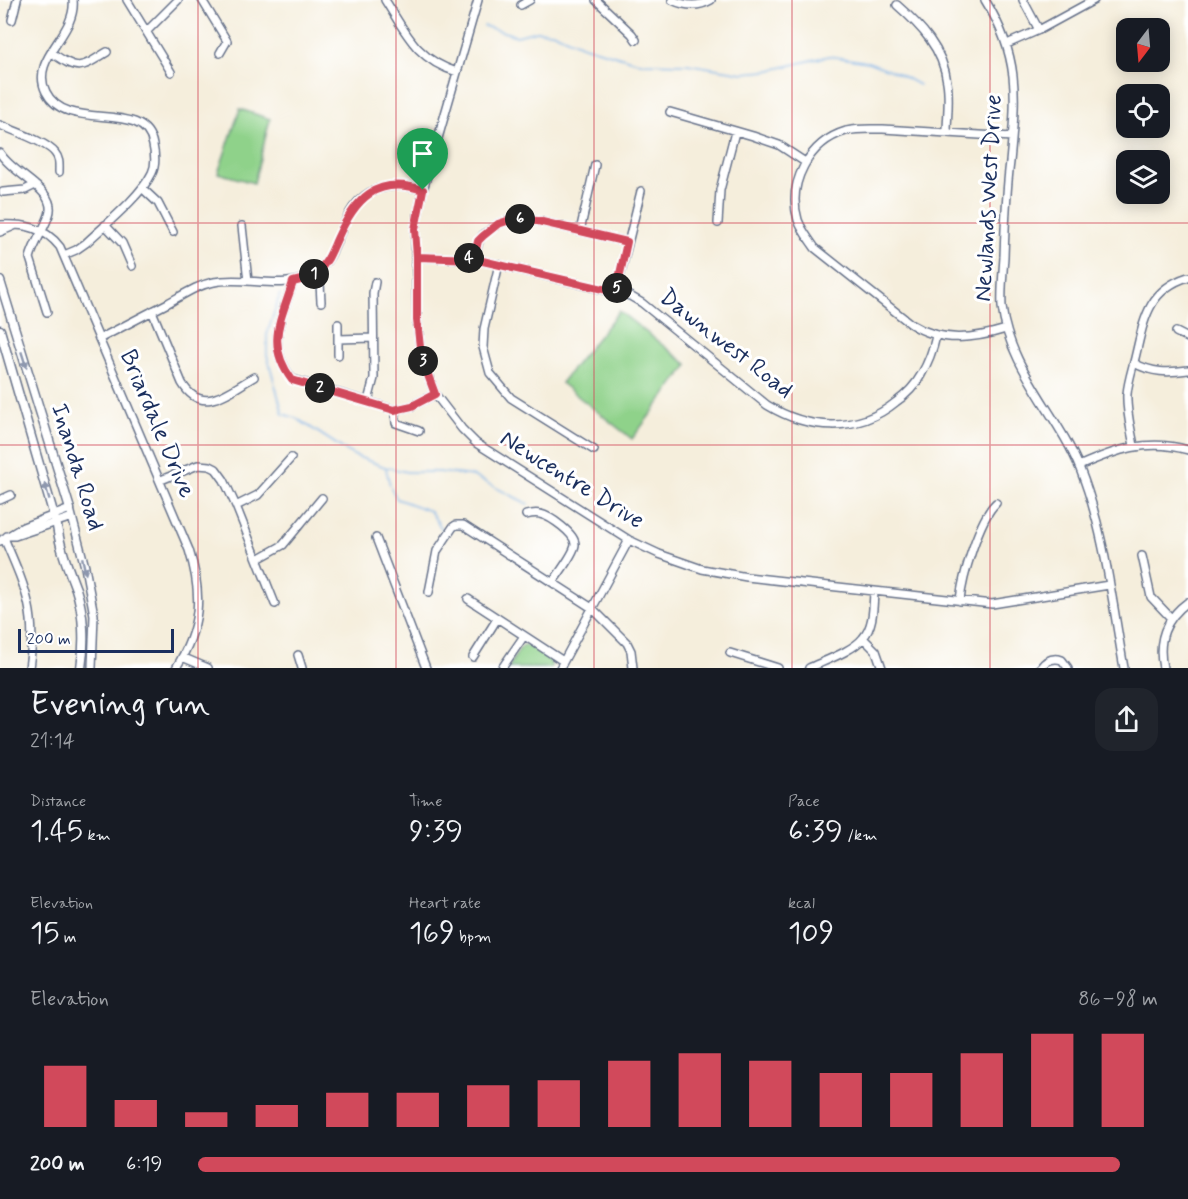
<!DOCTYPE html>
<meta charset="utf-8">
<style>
:root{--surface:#171b24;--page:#20242c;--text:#f1f3f6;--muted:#9ea1a6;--accent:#d1495b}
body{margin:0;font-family:Mynerve,sans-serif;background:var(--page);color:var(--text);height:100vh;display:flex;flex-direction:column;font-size:22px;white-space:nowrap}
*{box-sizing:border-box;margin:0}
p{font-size:20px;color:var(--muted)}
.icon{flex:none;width:33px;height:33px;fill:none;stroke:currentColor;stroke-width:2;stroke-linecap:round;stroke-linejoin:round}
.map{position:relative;height:668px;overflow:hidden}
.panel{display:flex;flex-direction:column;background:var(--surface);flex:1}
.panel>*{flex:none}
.needle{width:39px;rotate:196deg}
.fabs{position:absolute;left:1116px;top:18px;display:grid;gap:12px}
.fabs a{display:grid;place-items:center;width:54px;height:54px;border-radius:12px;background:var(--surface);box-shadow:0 3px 15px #0003;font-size:30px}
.scale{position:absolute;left:18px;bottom:15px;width:156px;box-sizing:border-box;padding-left:6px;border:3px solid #1b2f5e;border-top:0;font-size:16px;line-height:21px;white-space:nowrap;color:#1b2f5e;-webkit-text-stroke:4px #fff;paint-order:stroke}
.pin{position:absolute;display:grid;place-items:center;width:51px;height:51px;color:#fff;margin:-62px -26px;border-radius:50% 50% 50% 0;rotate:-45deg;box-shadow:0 0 6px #0007}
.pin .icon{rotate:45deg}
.km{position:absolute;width:30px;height:30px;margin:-15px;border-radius:50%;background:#222;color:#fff;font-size:16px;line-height:30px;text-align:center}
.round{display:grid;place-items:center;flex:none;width:63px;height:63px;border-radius:18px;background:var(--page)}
.overview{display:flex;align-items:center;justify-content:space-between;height:102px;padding:0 30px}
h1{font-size:33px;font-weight:600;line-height:45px}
.metrics{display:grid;grid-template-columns:repeat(3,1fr);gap:9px;height:102px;padding:6px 30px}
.metrics div{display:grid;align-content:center}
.metrics b{font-size:30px;font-weight:600}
.metrics small{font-size:16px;font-weight:400}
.metrics p{font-size:16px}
.chart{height:168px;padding:12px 30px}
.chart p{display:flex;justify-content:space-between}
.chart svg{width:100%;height:108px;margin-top:6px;stroke:var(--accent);stroke-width:6}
ul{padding:0 30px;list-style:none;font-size:20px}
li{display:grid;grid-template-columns:96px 72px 1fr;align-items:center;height:45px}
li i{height:15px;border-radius:8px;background:var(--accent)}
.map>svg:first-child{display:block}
.green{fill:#8fd28a;stroke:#558074;stroke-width:1.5}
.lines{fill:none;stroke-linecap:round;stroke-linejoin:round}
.stream{stroke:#74ade4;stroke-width:1.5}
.minor-casing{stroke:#67728a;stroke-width:10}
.major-casing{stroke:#67728a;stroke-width:11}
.minor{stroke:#fff;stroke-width:7}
.major{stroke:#fff;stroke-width:8}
.oneway{fill:#8d97ae}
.route-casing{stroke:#fff;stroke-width:12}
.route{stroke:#d1495b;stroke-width:8}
.grid{fill:none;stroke:#d1495b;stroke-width:1.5;stroke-opacity:0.55}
.labels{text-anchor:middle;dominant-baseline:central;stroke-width:6;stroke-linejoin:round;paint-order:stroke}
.street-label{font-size:24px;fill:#1b2f5e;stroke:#fff}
</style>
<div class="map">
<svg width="1188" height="668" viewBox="0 0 1188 668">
<rect width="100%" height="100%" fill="#fff"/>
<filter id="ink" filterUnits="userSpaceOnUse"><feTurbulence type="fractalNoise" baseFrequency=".0167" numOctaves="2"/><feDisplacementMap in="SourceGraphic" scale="12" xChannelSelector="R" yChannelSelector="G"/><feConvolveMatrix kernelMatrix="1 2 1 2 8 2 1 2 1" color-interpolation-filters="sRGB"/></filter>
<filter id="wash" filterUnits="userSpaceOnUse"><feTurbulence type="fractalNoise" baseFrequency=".008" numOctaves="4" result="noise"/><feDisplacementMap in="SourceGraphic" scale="24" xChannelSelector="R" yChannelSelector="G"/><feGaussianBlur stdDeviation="1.35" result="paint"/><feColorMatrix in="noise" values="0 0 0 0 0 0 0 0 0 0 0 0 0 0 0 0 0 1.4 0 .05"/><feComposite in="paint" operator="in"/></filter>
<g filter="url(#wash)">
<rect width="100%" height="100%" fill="#f5eedc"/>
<path class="green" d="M240,109l30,10 -16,64 -36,-10z
M619,311l69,54 -56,74 -71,-56z
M524,645c12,2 30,9 27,23h-43l12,-20z"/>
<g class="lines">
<path class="stream" d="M484,26l33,10 19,-5 16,1 29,13 60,18 46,1 56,9 24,-2 62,-15 39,6 27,10 24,13
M280,294l-13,41v20l16,59 13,4 57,37 32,12 22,5h32l34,4 55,28
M386,469l4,16
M391,488l6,11 33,12 12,18"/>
</g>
</g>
<g filter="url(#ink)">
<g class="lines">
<g class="minor-casing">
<path id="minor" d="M127,0l44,72
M202,0l25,41 -7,12
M385,0c21,33 32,60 72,72
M478,0l-55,190 -8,39 2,91 4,36 14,38 27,35 14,14 153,97 30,14 43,15 45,8 245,27 117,-19
M596,0l36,34 4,6
M672,0c13,6 27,7 39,0
M985,0c36,58 31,97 25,162 -4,31 -5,63 -6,95 -1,16 -3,33 -2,50 7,61 56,107 78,162 25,63 32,133 44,199
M1023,0l16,30
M521,5l9,-5
M897,5c24,21 46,44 50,77 3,17 0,34 0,51
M12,20l5,-20
M147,31l31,-31
M1007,44l32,-14 55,-30
M52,53c26,18 28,16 55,-1
M670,112l83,24 26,9 26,17
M0,125c14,6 47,17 55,28 5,6 4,12 4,19
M0,153c13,22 58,37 49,62 -5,15 -15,28 -19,43l17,54
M142,188l16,15 15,29
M3,192l22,-2 10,-5
M718,223l2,-33 15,-58
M0,225c24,-1 45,2 60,22l129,303c14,45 12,77 -13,118
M105,225l17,18 10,23
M242,226l6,55
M580,231l15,-66
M0,232l14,-6
M64,255l12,-5 10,-7c19,-18 55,-47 66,-70 4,-8 3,-19 1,-28 -8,-48 -86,-10 -107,-53 -17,-34 31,-57 27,-92
M416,257l58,2 156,37 12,7 125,102c41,25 90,29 129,-3 10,-7 19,-16 25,-27 7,-12 12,-25 15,-39
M474,259l5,-18 4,-6 15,-11 15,-5 25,2 89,21
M499,264l-15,65 -1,18 7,26 21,25 83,52
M316,272l4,11 1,19
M293,282c-12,39 -28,61 -1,97l103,31 17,-4 23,-12
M616,292l25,-101
M152,311l30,72c20,34 47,8 72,-6
M338,324v31
M1006,329c-32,10 -65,14 -95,-5l-96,-76c-6,-9 -13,-17 -17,-28 -11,-37 11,-78 48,-89 12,-3 25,-2 37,-2l129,8
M1176,332l12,6
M99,339c23,-12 46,-24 69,-36 15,-8 29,-18 46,-21 31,-7 70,10 99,-8 32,-19 23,-71 65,-85 16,-5 29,-4 45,1
M338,339l35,-1
M1134,363c18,10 34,10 54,7
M368,401l6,-23 -1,-85 2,-11
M395,410l1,13 23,8
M1134,446c-3,-17 -8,-35 -7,-52 1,-12 5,-24 8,-36 9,-37 12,-68 53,-81
M1079,466c36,-16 69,-28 109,-16
M161,480l37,-15 12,1 6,3 8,11 12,26 39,98
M0,500l11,-5
M236,506l22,-11 33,-37
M526,515c4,-1 10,-2 14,-1 10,2 36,20 35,31 -1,9 -17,29 -22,37
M7,536h8l57,-19
M4,538c21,49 34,75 25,130
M376,538l50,130
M0,541l23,-14 47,-18 15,58 9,48 -2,53
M1142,556l9,41 19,20
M258,559l25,-14 39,-47
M429,592l8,-41 16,-24 3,-2h7l129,83 35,35 4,8 2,17
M468,599l95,62
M960,601c2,-23 19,-82 36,-98
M863,638l13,13 6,17
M730,653l48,15
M298,655l4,13
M182,657l26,11
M473,657l24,-38
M502,668l22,-32
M560,668l69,-128
M809,668c15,-7 44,-17 54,-30 11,-12 10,-32 11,-46
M1040,668c6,-8 13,-11 22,-8l6,8
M1163,668c-6,-28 2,-49 25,-66"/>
</g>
<g class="major-casing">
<path id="major" d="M0,281l70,228
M0,330l57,196c3,22 11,42 19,63 8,24 9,54 5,79"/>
</g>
<use href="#minor" class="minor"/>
<use href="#major" class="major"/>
</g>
<defs><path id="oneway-solid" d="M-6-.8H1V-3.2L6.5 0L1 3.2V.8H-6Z" transform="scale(1.5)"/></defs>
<g class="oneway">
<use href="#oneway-solid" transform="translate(24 360) rotate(72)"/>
<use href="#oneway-solid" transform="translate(47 491) rotate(-106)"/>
<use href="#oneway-solid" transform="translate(84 566) rotate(78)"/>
</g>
</g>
<g class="lines" filter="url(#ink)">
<g class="route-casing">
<path id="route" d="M423,190c-47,-15 -68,9 -86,49 -5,11 -9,23 -19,32 -7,6 -16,9 -25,11 -12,39 -28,61 -1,98l102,30 18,-4 23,-12 -14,-38 -4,-36v-63l57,2 142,33 11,-50 -89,-21 -25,-2 -15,5 -15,12 -5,5 -4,18 -57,-2 -2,-28 8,-39"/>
</g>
<use href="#route" class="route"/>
</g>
<path class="grid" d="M198,0v668M396,0v668M594,0v668M792,0v668M990,0v668M0,223h1188M0,445h1188"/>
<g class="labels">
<g class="street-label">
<text transform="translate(989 198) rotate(-87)">Newlands West Drive</text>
<text transform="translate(726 344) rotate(38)">Dawnwest Road</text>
<text transform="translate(157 424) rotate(67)">Briardale Drive</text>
<text transform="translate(77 467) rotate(73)">Inanda Road</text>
<text transform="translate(572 480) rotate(32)">Newcentre Drive</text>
</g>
</g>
</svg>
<div class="fabs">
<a><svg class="needle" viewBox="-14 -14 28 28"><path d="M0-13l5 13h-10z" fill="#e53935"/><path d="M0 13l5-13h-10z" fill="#9ea1a6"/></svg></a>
<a><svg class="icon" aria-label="locate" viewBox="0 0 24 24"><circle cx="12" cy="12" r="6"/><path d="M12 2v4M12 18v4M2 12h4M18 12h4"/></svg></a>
<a><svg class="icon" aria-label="layers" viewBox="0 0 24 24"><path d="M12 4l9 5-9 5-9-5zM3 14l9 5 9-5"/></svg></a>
</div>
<div class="scale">200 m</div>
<div class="pin" style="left:423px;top:190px;background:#1e9e55"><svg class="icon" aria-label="arrive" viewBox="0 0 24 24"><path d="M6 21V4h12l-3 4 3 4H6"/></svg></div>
<b class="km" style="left:314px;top:274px">1</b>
<b class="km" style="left:320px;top:388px">2</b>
<b class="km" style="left:423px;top:361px">3</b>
<b class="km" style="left:469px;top:258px">4</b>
<b class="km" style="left:617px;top:288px">5</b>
<b class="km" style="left:520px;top:219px">6</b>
</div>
<section class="panel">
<div class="overview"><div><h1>Evening run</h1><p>21:14</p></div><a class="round"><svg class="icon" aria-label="share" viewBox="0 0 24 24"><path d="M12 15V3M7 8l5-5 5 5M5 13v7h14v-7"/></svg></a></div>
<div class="metrics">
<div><p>Distance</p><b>1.45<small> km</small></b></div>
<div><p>Time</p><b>9:39</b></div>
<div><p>Pace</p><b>6:39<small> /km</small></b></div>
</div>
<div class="metrics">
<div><p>Elevation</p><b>15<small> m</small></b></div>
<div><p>Heart rate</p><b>169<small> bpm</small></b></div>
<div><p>kcal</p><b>109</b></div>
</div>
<div class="chart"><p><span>Elevation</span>86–98 m</p>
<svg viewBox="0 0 160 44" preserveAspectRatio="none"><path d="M5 44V19M15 44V33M25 44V38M35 44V35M45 44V30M55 44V30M65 44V27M75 44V25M85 44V17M95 44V14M105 44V17M115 44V22M125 44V22M135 44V14M145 44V6M155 44V6"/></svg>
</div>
<ul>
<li><b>200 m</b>6:19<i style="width:96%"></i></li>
</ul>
</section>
